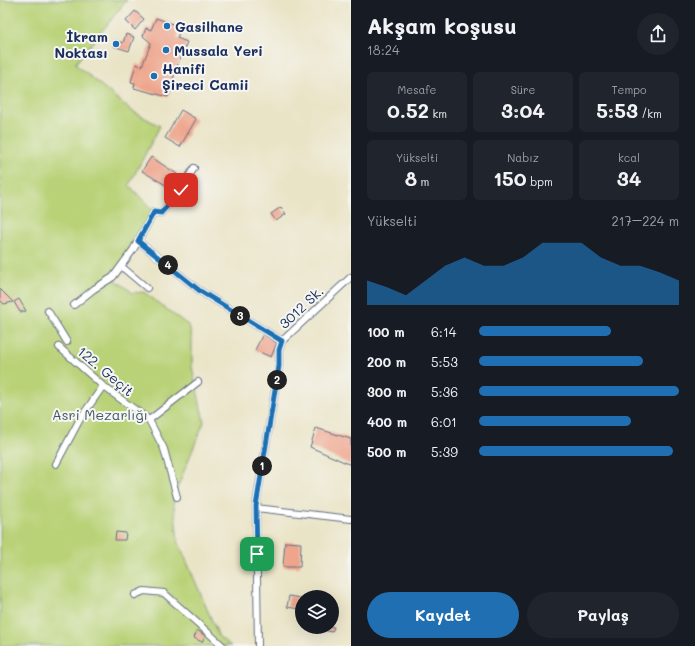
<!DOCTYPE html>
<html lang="tr">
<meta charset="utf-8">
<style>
:root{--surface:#171b24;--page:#20242c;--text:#f1f3f6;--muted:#9ea1a6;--accent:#1f6fb2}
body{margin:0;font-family:Mali,sans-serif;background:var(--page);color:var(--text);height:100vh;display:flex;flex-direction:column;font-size:15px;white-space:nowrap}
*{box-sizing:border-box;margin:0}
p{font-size:13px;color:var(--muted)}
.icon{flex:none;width:22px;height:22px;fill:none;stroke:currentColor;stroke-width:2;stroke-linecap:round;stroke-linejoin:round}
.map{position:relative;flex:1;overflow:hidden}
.panel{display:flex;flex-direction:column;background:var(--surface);width:344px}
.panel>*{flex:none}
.tools{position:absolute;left:295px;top:590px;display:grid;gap:8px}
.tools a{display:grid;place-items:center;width:44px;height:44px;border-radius:50%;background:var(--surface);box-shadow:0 4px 16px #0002;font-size:20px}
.pin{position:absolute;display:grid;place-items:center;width:34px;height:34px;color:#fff;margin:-17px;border-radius:8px;box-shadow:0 2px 6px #0006}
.km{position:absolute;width:20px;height:20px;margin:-10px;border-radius:50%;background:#222;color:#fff;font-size:11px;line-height:20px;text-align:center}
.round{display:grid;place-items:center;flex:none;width:42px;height:42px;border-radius:21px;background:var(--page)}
.head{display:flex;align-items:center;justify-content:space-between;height:68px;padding:0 16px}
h1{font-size:22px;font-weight:800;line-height:30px}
.stats{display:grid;grid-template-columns:repeat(3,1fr);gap:6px;height:68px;padding:4px 16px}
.stats div{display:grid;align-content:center;border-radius:6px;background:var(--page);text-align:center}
.stats b{font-size:20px;font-weight:800}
.stats small{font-size:11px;font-weight:400}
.stats p{font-size:11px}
.chart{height:112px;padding:8px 16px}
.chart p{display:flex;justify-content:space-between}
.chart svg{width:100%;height:72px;margin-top:4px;fill:var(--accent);opacity:.7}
.primary-button{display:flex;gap:8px;margin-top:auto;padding:8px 16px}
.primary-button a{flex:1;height:46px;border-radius:24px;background:var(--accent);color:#fff;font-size:16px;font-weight:800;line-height:46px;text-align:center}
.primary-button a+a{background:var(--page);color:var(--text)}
ul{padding:0 16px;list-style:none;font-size:13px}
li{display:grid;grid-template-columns:64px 48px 1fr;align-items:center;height:30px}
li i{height:10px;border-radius:5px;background:var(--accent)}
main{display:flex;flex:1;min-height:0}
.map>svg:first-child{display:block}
.green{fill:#b9d277;stroke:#6a806a}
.building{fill:#eea58c}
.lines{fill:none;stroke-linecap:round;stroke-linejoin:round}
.street-casing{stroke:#636e83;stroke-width:8}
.street{stroke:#fff;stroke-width:6}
.route-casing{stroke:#fff;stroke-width:8}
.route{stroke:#1f6fb2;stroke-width:5}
.poi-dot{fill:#1f6fb2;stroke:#f6f6f2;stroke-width:1.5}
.labels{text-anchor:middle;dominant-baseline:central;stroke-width:4;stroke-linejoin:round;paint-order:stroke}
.poi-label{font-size:14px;font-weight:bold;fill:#1b2f5e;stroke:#f6f6f2;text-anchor:start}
.street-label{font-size:14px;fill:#1b2f5e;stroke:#f6f6f2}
.park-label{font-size:14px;fill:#425864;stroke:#f6f6f2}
</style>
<main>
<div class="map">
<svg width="351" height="646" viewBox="0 0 351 646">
<rect width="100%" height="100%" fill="#f6f6f2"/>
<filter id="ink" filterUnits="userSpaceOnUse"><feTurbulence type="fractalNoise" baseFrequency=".025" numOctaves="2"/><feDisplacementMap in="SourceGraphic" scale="8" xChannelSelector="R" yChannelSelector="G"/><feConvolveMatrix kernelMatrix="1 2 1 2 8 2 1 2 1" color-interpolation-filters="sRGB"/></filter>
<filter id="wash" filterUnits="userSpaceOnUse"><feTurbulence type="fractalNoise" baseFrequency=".012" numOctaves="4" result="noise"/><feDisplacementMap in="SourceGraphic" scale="16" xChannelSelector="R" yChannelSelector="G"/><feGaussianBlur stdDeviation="0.9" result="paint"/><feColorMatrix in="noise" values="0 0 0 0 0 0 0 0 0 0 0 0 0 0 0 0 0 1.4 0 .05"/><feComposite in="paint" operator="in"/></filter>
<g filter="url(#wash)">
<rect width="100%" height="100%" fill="#eae4c7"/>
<path class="green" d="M0,0h127l-52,64 57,47 28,15 -31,59 25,27 -41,66 20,15 11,-1 45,34 3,12v29l12,55 -31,76 5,43 41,96 12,9h-231z"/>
<g id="blocks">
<path class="building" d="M135,11l9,8 -9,11 -9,-9z
M156,18l25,9 -4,11 10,4 -11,27 -8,28 -34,-9 1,-5 -4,-1 5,-18 6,2 9,-23 -8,-7 3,-8 5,2z
M126,34l8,3 -5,14 -16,-5 2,-6 8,3z
M181,110l15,9 -16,28 -15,-9z
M151,157l26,17 -8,13 -27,-16z
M281,207l5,7 -10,7 -5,-7z
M0,289l13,13 -9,2 -4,-4z
M19,299l7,12 -6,1 -6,-10z
M263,334l14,9 -6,14 -16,-7z
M316,428l35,11v26l-41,-18z
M116,532l10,1 -1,7h-10z
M285,542l16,1 -1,24h-17z
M289,596l12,2 -2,11 -12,-2z
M317,627h17l-2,5 -15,-3z
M197,630l8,6 -3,6 -8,-4z"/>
</g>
</g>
<g filter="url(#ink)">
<use href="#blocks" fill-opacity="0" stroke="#636e83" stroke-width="1"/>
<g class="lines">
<g class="street-casing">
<path id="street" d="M138,241l62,50 82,50
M122,267l25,21
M74,305l20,-16 19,-12 20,-27 21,-38 7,1 20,-23 13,-22
M48,311l19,31
M59,347l44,39 46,34 15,29 13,48
M149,420l49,-38
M56,464l24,-45 23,-33
M256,508l95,11
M135,595l9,-4 20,2 59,53
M258,646l-2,-141 23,-139v-16l3,-9 69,-64"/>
</g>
<use href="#street" class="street"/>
</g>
</g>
<g class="lines" filter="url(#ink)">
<g class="route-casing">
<path id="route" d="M181,190l-20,23 -7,-1 -16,29 62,50 82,50 -3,9v16l-23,140 1,48"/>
</g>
<use href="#route" class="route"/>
</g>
<g class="poi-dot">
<circle cx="167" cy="26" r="4"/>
<circle cx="116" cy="44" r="4"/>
<circle cx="166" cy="50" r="4"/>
<circle cx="154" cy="76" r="4"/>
</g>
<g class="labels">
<g class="poi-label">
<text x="175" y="26">Gasilhane</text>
<text x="108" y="36" text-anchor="end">İkram<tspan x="108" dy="16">Noktası</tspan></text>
<text x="174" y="50">Mussala Yeri</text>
<text x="162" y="68">Hanifi<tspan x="162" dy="16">Şireci Camii</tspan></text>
</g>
<g class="street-label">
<text transform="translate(301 307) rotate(-43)">3012 Sk.</text>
<text transform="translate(106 371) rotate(40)">122. Geçit</text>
</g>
<g class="park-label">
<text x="100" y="414">Asri Mezarlığı</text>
</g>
</g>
</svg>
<div class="tools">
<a><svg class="icon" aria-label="layers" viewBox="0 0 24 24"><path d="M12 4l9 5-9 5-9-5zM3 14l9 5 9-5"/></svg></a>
</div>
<div class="pin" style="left:257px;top:554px;background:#1e9e55"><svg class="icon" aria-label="arrive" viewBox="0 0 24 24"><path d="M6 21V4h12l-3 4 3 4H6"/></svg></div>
<div class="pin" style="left:181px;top:190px;background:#d93025"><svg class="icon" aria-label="check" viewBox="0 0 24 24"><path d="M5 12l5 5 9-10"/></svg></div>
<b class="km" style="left:262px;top:466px">1</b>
<b class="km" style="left:277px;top:380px">2</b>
<b class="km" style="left:240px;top:316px">3</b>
<b class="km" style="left:168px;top:265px">4</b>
</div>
<section class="panel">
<div class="head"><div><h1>Akşam koşusu</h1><p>18:24</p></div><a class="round"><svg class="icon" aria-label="share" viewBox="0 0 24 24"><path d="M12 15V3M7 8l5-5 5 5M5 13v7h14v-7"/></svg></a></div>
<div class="stats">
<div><p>Mesafe</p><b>0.52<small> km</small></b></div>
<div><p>Süre</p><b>3:04</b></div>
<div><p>Tempo</p><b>5:53<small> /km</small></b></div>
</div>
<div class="stats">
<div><p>Yükselti</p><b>8<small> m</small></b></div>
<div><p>Nabız</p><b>150<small> bpm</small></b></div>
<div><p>kcal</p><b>34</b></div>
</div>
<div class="chart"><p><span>Yükselti</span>217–224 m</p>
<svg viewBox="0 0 160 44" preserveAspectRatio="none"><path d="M0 44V29L10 33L20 38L30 29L40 20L50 15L60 20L70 20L80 15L90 6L100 6L110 6L120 15L130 20L140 20L150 24L160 29V44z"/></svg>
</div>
<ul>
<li><b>100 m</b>6:14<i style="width:66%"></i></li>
<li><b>200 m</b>5:53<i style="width:82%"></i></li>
<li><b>300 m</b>5:36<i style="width:100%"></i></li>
<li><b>400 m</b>6:01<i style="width:76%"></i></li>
<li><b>500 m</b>5:39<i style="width:97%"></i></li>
</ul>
<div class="primary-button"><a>Kaydet</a><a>Paylaş</a></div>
</section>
</main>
